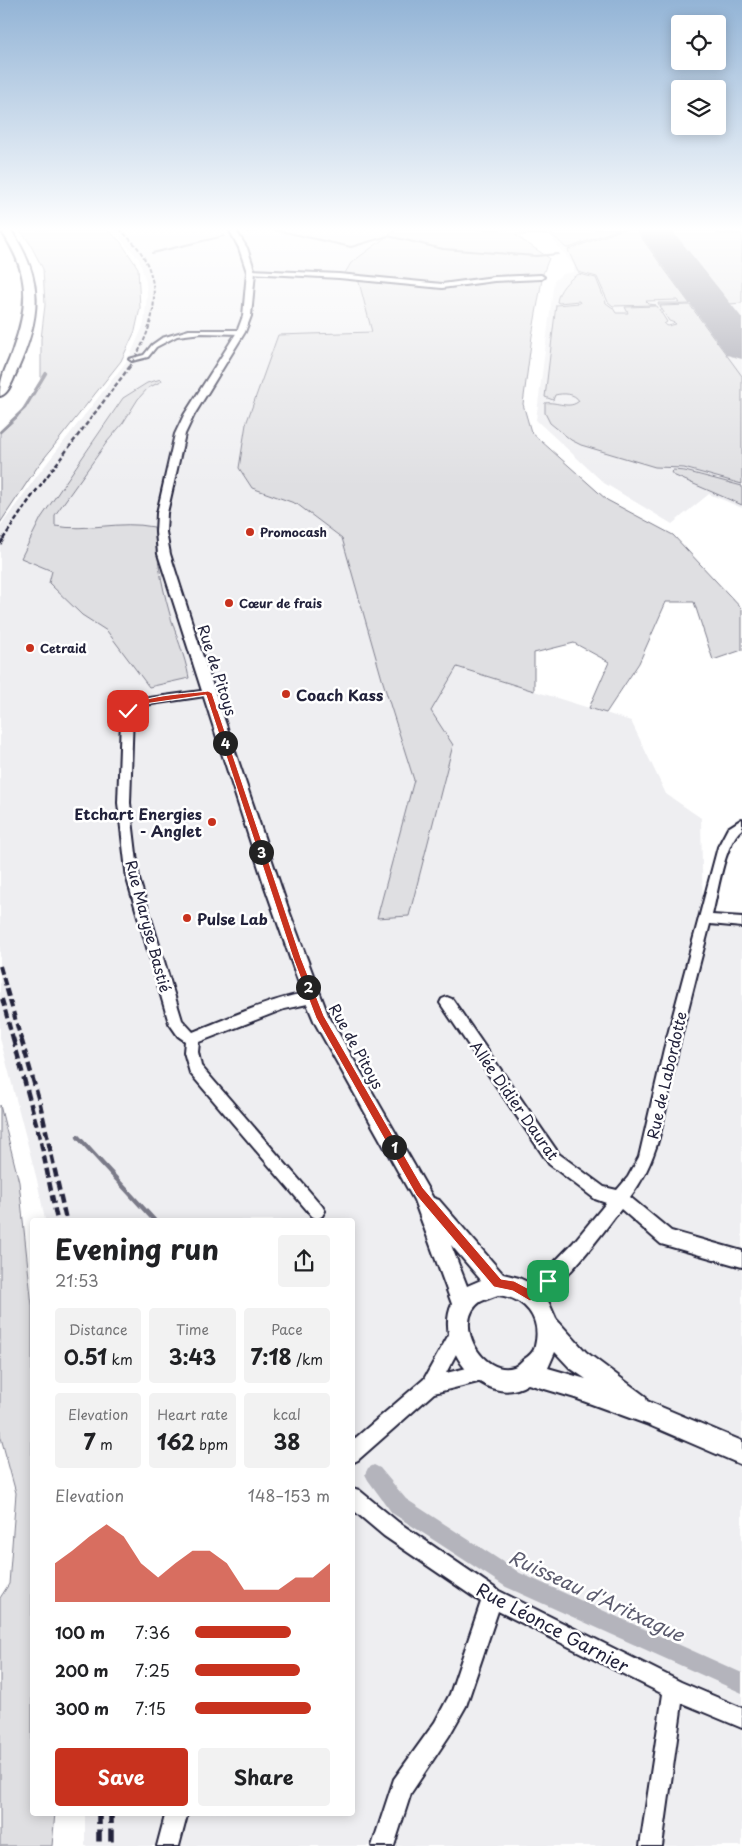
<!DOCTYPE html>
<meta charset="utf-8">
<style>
:root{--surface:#fff;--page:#f2f2f2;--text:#202124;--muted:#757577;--accent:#c8321e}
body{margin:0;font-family:"Playpen Sans",sans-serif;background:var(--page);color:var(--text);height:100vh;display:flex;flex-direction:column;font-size:19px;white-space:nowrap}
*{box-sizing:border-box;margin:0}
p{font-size:16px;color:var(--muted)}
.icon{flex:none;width:28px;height:28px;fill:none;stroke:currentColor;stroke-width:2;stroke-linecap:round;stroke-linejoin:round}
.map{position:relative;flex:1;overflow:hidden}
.details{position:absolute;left:30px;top:1218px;width:325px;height:598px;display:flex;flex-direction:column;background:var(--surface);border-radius:5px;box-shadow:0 2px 12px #0003}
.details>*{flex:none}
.controls{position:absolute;left:671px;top:15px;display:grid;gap:10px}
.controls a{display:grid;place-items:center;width:55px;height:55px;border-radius:5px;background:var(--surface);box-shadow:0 2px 12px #0003;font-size:25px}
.pin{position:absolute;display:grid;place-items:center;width:42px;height:42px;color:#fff;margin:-21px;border-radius:10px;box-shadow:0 2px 8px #0006}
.km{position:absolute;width:25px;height:25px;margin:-12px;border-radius:50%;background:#222;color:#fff;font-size:14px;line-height:25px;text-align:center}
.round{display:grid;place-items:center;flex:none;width:52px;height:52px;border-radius:5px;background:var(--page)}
.summary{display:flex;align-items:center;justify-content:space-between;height:85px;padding:0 25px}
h1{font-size:28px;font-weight:700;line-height:38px}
.metrics{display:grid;grid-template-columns:repeat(3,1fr);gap:8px;height:85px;padding:5px 25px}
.metrics div{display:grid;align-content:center;border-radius:5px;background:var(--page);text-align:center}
.metrics b{font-size:21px;font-weight:700}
.metrics small{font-size:14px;font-weight:400}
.metrics p{font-size:14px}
.chart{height:140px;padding:10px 25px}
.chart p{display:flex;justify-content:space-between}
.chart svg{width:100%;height:90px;margin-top:5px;fill:var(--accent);opacity:.7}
.cta{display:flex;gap:10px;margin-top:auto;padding:10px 25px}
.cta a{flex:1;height:58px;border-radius:5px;background:var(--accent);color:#fff;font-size:20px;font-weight:700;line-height:58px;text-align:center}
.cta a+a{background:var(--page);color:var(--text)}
ul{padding:0 25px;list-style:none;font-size:16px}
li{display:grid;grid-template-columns:80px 60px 1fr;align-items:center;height:38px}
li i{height:12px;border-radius:6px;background:var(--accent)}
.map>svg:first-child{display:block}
.built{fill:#eeeef1}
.green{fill:#dfdfe2;stroke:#80808e}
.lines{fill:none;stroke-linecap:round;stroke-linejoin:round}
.stream-far2{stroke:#7a7a88;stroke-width:2}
.stream-far1{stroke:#7a7a88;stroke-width:2.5}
.stream{stroke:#7a7a88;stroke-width:4.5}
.canal{fill:#b4b4bc;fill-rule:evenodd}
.runway{fill:#90909d;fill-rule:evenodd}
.minor-casing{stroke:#22223b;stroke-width:4}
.tertiary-casing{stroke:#22223b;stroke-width:4}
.motorway-casing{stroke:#22223b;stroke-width:4}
.minor{fill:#fff;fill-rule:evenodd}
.tertiary{fill:#fff;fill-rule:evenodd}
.motorway{fill:#fff;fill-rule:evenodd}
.rail-far5{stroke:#22223b;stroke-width:2;stroke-dasharray:4 2;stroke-linecap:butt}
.rail-far4{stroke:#22223b;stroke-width:2.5;stroke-dasharray:4.5 2.5;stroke-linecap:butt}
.rail-far3{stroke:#22223b;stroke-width:3;stroke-dasharray:5.5 3;stroke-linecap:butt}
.rail-far2{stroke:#22223b;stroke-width:4;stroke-dasharray:8 4;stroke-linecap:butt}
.rail-far1{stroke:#22223b;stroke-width:4.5;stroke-dasharray:9 4.5;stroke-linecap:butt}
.rail{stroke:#22223b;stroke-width:5.5;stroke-dasharray:12 5.5;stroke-linecap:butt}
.route{fill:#c8321e;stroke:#fff}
.poi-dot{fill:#c8321e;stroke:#fff;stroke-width:2}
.labels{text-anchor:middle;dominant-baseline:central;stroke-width:5;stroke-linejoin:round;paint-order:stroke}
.far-poi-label{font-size:12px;font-weight:bold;fill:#22223b;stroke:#fff;text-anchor:start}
.street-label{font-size:15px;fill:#22223b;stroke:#fff}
.poi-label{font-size:15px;font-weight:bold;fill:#22223b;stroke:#fff;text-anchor:start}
.near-street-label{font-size:18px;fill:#22223b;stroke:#fff}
.near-water-label{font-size:19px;font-style:italic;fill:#5c5c6f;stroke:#fff}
</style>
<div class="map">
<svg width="742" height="1846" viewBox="0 0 742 1846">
<rect width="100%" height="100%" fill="#fff"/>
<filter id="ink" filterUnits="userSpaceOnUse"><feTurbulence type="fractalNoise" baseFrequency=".02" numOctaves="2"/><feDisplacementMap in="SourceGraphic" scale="10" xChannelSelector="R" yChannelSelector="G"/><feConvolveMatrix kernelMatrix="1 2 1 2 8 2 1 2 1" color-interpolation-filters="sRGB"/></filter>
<g filter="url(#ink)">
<path class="built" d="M112,229h285l-5,5 -33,48 13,50 -112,57 -14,35 6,64 45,15 45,35 40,141 32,101 -36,137 32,-1 20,-205 27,-44 174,54 35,73 35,24 2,98 39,-2v932h-657v-33l267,-1v-592h-307l-8,-40 -37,-142v-511l37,-51 89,-114h12l3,-5 -11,-1 14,-32 3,-28 -1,-14 -7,-23z
M511,229h231v279l-33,-14 -37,30 -68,-41 -68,-63 18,-139 9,-7 11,-2v-7l-26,-31 -34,1z"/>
<path class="green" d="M19,229h87l14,12 18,27 2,40 -5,23 -14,30 -83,105 -38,57v-90l17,-15 24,-39v-40l4,-34 -2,-36 -14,-27z
M397,229h145l6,5 -33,1 34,23 -6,16 -11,62 -9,68 8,28 76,68 66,35 69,74v41l-29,10 -19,-58h-28l-27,61 -33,50 -17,-5 20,-46 -35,-19 -40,10v38l-77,-24 -26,44 22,34 -44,171 -32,2 37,-138 -32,-101 -40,-141 -45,-34 -45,-16 -13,-20 7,-44 32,-89 94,-3 -13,-50 -14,-9 6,-10z
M546,229h73l-50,19h-3z
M623,229h12l55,75 -31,1 -1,-2h21l-2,-3 -31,1 3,3 7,1 -43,1 -5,-4 -11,-25 -19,-5 -10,-22z
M670,229h72v3l-25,1 5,2 20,-1v69l-12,1z
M579,274l17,4 10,25 7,5 3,5h12l-3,-6 32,-1 10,16 -3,2 4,2 8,-2 -1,-1 -6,-2 -9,-15 30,-1 52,71v108l-58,-16 -29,-1 -74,-22 -10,-5 -21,-17 -5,-10v-10c12,-2 24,7 34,-2 -4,-8 -16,-8 -24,-6l-2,5 -8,-3 11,-92 24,-2 -1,-2 -20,2 -2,-1c1,-11 11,-23 22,-28z
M161,379l1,2 -14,7 -10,11 -15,24 -16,19 -52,73v11c32,6 64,-6 99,1 3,28 7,56 15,84 6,23 16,44 20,67l-40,9 -42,-56 -25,-16 -33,-32 3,-12 -31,-13 20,-40 82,-120 24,-15z
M673,470l12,1 57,15v19l-69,-30 -2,-3z
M0,1105l19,77 13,124v506l23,1 -3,33h-52v-248l9,-14 7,-91 -16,-59z"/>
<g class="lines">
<path class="stream-far2" d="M271,229l80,18 37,-11 55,13 93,7 22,-2
M247,232l16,-3
M152,253l72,-17"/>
<path class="stream-far1" d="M0,432l25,-24 21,-35"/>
<path class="stream" d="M78,1137l76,83"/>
<path class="canal" d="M374,1465l6,3 26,31 114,74 222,100v20l-236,-106 -114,-74 -24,-33 -3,-6 3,-6z"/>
<path class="runway" d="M636,229h35l71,89v41l-15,-4z"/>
<g class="minor-casing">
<path id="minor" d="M251,270l88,4 103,10 52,-7 47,-2 3,2 -3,2 -47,2 -52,7 -103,-10 -90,-5z
M189,330h52l3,2 -3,2 -39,-1 -25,3 -21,11 -8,10 -16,4 -3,-2 15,-4 8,-10 10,-7z
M208,690l5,3 -1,2 -67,10 -12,8 -3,90 9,76 43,141 11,12c23,-9 104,-45 124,-38l2,4 -2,4 -33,7 -85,33 -1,10 3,14 121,140 3,5 -3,5 -5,3 -5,-3 -122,-143 -6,-21 1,-11 -7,-5 -9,-13 -42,-144 -9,-76 3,-84 2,-8 19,-12z
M742,819v10c-18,14 -24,63 -30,86l30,2v10l-32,-3c-11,42 -22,84 -32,126 -12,50 -15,106 -48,147l41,34 71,20v16l-81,-23 -40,-35c-22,28 -59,81 -91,94l-6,-2 -2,-6 2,-6 18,-14 31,-32 33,-40 -11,-4 -46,-35 -109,-161 2,-4 5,-2 5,2 107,155 45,33 13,3 11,-13 11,-20 25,-108 54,-202 10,-19z
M458,1327l6,2 2,6 -20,38 38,-9 6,3 3,6 -3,6 -56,14 -76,67 -6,3v-22l72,-62 28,-50z
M352,1488l7,2 39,32 101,69 182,91 61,26v20l-60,-25 -20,143h-22l23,-152 -165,-83 -32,95 -17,30 -38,57 -17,53h-22l22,-67 41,-57 15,-28 31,-92 -97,-66 -32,-27z
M166,1812h22l-9,34h-22z"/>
</g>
<g class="tertiary-casing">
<path id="tertiary" d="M229,229h6l12,19 8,24 -4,44 -6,16 -51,83 -9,19 -18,79 -1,19 4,22 30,94 89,263 39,104 105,183 6,2 64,74 16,4 19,9 11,16 7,16 30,33 59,44 2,5 95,40v24l-93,-40 -74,-27 -47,-14c-44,28 -95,-39 -76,-80l-38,-104 -99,-177 -13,-31 -38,-108 -106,-330 -2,-22 1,-19 18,-79 9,-19 53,-83 6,-16 4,-44 -8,-24zM451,1245l30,35 -14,6zM498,1295c27,3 44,23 37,51 -1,6 -6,10 -12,14 -2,2 -6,6 -9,7 -32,10 -62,-45 -34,-65 5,-3 13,-5 18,-7zM555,1352l15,16 16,11 -38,-11z"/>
</g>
<g class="motorway-casing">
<path id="motorway" d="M0,229h10c35,50 31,88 7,142 -4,8 -8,23 -17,25 0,-21 7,-28 13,-47 17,-48 16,-78 -13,-120z"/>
</g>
<use href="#minor" class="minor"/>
<use href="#tertiary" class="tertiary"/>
<use href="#motorway" class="motorway"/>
<path class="rail-far5" d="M120,229c7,8 18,17 23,27 21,37 9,76 -13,110"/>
<path class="rail-far4" d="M3,539l27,-40 101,-134"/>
<path class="rail-far3" d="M0,544l4,-6"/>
<path class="rail-far2" d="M0,966l21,73
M2,999l11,40"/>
<path class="rail-far1" d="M13,1038l28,104 16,78
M21,1038l19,66 26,116"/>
<path class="rail" d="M99,1812v34
M111,1812v34"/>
</g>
</g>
<linearGradient id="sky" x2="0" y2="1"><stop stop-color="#93b4d6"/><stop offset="0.47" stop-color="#fff"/><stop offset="1" stop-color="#fff" stop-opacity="0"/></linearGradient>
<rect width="742" height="487" fill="url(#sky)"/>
<path class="route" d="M208,691l4,2 89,265 23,58 99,172 78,91 13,2 15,8 19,-13 4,1 1,4c-3,8 -15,16 -23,20l-17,-10 -19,-4 -78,-92 -100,-177 -23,-60 -87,-263 -62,9 -9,3 -4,5 -6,-1c14,-17 62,-17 83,-20z"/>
<g class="poi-dot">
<circle cx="250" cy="532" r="5"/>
<circle cx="229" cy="603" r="5"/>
<circle cx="30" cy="648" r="5"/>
<circle cx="286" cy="694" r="5"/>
<circle cx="212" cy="822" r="5"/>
<circle cx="187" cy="918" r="5"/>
</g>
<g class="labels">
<g class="far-poi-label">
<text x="260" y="532">Promocash</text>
<text x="239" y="603">Cœur de frais</text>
<text x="40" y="648">Cetraid</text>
</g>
<g class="street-label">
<text transform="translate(218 670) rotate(72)">Rue de Pitoys</text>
<text transform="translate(149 926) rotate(75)">Rue Maryse Bastié</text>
<text transform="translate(357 1046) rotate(61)">Rue de Pitoys</text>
<text transform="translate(666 1075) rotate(-77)">Rue de Labordotte</text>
<text transform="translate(515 1100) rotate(55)">Allée Didier Daurat</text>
</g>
<g class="poi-label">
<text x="296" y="694">Coach Kass</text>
<text x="202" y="813" text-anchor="end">Etchart Energies<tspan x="202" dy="17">- Anglet</tspan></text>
<text x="197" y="918">Pulse Lab</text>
</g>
<g class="near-street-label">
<text transform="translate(553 1627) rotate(28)">Rue Léonce Garnier</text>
</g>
<g class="near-water-label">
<text transform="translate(597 1595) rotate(25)">Ruisseau d'Aritxague</text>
</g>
</g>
</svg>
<div class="controls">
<a><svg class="icon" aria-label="locate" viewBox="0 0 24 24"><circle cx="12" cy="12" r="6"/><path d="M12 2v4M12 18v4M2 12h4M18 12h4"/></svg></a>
<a><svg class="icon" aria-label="layers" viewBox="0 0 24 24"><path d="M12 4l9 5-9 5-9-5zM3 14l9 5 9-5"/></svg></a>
</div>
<div class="pin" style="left:548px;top:1281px;background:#1e9e55"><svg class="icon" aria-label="arrive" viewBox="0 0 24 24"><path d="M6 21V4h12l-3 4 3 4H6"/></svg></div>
<div class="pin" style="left:128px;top:711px;background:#d93025"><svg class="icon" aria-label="check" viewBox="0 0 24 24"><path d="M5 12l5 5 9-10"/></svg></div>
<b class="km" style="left:394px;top:1147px">1</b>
<b class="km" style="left:308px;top:987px">2</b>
<b class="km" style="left:261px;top:852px">3</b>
<b class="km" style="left:225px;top:743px">4</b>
<section class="details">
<div class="summary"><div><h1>Evening run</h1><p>21:53</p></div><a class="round"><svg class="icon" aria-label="share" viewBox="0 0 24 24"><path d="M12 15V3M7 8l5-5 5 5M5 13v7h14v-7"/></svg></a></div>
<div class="metrics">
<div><p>Distance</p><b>0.51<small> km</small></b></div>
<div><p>Time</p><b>3:43</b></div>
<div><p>Pace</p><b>7:18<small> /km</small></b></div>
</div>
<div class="metrics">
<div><p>Elevation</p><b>7<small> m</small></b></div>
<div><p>Heart rate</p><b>162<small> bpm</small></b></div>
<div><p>kcal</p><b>38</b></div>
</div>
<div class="chart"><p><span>Elevation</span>148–153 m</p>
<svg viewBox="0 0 160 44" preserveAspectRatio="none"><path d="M0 44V25L10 19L20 12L30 6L40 12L50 25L60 32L70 25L80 19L90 19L100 25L110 38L120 38L130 38L140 32L150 32L160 25V44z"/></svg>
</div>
<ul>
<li><b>100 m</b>7:36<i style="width:71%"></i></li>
<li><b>200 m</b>7:25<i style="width:78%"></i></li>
<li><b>300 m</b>7:15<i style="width:86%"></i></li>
</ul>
<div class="cta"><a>Save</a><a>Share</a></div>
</section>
</div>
